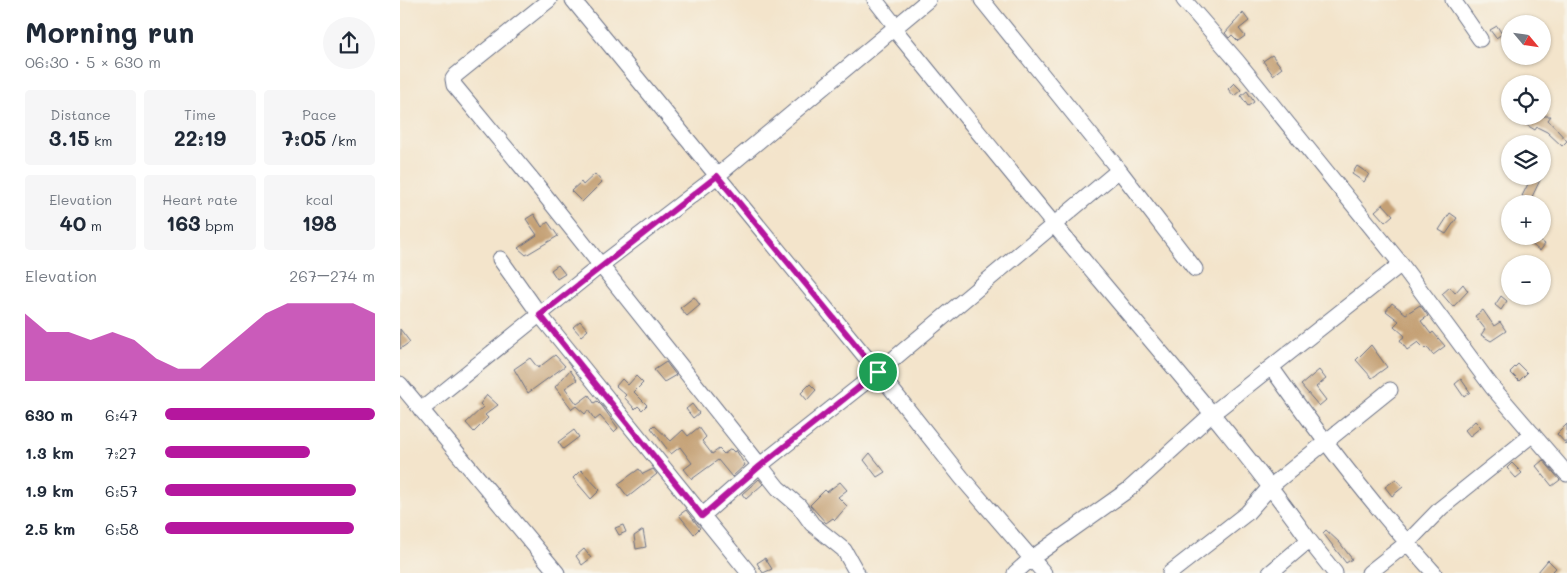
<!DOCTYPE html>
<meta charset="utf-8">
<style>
:root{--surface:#fff;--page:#f6f6f7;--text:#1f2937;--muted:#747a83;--accent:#b5179e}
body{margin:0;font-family:Mali,sans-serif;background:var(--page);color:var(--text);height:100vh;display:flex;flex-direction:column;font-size:19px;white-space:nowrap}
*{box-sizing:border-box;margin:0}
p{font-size:16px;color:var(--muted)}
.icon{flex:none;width:28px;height:28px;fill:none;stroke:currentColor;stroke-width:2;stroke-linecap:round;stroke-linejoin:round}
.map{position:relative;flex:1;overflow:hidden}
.panel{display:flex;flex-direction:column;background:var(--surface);width:400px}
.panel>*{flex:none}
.needle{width:32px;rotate:119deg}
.tools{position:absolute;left:1101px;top:15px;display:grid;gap:10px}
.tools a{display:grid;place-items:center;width:50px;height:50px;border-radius:50%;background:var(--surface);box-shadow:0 1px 4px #0004;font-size:25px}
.pin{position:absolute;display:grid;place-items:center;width:42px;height:42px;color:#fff;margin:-21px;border:2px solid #fff;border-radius:50%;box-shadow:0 1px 5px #0007}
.round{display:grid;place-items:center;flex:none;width:52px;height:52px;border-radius:26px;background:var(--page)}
.headline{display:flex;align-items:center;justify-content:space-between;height:85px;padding:0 25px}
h1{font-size:28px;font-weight:800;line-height:38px}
.figures{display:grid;grid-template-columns:repeat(3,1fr);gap:8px;height:85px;padding:5px 25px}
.figures div{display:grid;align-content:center;border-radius:5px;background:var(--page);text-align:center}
.figures b{font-size:21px;font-weight:800}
.figures small{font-size:14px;font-weight:400}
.figures p{font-size:14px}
.chart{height:140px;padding:10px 25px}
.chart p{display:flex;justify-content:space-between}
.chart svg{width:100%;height:90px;margin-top:5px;fill:var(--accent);opacity:.7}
ul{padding:0 25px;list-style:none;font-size:16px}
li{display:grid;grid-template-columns:80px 60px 1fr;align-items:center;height:38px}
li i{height:12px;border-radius:6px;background:var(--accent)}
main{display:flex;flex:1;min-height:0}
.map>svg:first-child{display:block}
.building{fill:#c4a074}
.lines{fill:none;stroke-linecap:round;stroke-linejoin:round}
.minor-casing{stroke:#676e84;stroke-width:17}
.minor{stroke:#fff;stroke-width:15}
.route-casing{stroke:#fff;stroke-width:10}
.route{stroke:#b5179e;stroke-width:6}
</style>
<main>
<section class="panel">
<div class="headline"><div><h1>Morning run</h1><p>06:30 · 5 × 630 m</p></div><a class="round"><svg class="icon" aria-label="share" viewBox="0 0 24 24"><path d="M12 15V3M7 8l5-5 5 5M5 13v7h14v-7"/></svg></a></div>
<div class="figures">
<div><p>Distance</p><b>3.15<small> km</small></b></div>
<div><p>Time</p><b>22:19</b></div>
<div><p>Pace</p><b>7:05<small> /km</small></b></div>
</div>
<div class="figures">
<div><p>Elevation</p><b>40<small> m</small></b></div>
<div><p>Heart rate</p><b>163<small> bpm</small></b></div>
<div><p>kcal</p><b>198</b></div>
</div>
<div class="chart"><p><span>Elevation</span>267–274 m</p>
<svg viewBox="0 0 160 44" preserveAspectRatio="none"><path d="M0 44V11L10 20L20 20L30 24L40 20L50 24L60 33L70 38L80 38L90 29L100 20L110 11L120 6L130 6L140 6L150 6L160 11V44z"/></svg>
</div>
<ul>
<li><b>630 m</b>6:47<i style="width:100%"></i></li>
<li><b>1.3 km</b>7:27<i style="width:69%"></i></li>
<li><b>1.9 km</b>6:57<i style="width:91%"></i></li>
<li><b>2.5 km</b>6:58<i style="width:90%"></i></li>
</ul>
</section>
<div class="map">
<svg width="1167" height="573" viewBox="0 0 1167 573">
<rect width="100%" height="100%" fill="#f7f3e8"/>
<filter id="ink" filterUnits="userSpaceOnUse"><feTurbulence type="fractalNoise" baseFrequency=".02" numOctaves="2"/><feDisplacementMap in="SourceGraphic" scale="10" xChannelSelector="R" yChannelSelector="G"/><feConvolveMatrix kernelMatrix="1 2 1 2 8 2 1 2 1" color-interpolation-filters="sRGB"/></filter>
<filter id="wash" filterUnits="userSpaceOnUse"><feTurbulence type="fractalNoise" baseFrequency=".0096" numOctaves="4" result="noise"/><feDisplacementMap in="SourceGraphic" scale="20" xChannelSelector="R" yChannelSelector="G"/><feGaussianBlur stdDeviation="1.12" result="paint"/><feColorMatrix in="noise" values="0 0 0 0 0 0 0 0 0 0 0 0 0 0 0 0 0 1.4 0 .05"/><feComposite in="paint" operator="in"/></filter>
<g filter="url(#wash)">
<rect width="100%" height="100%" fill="#f3e4cb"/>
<g id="blocks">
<path class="building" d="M843,13l6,8 -10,8 6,7 -7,5 -6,-6 -3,3 -4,-5z
M1097,26l5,8 -6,4 -6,-8z
M872,55l10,13 -9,7 -10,-14z
M834,83l7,7 -7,6 -6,-7z
M847,91l7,11 -6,4 -7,-10z
M1131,116h20l-3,4 19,21 -5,5 -15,-14 -10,-5 -2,3 -10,-6z
M957,166l12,8 -5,8 -12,-8z
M195,174l7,8 -20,20 -11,-11 10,-9 2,3z
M1132,176h10l-12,25 -8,-5z
M983,204l10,11 -8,7 -10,-11z
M1050,213l7,5 -11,16 -7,-4z
M134,214l8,13 6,-5 10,14 -32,19 -8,-7 19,-13 -11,-16z
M1135,237l10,7 -5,7 -10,-8z
M158,265l7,9 -8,5 -6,-9z
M1063,284l5,7 -15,16 -11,-13 8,-7 5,6z
M1101,296l6,5 -6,9 -6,-5z
M294,297l6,8 -13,11 -7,-8z
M992,303l14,11 14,-9 8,11 -7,5 10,13 2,-2 12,14 -12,9 -6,-8 -2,2 -7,-7 -11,8 -7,-10 5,-4 -11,-10 5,-5 -13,-10z
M1083,310l11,16 6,-4 6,9 -15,10 -10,-6 4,-6 -10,-13z
M180,321l8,9 -7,6 -8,-9z
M0,329l10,13 -10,7z
M971,345l16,22 -15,11 -16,-18z
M155,355l10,11 -37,27 -14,-24 16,-11 8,10z
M266,362l10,13 -12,7 -10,-12z
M1118,364l9,9 -8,8 -9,-9z
M170,370l7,10 -12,8 12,16 12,-9 5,8 3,-2 5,5 16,22 -4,4 -14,-16 -5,4 -7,-10 -3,4 -9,-8 -4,3 -17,-22z
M919,370l7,9 -10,8 10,13 -7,6 -18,-21z
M236,376l7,7 -9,9 13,13 -5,5 -4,-4 -3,3 -11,-12 2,-2 -10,-9 6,-7 6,6z
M1061,379l9,13 -6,5 -9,-13z
M410,384l6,6 -9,10 -6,-7z
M87,395l11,10 -13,10 3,3 -14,14 -8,-9 17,-16 -3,-3z
M292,404l7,9 -6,5 -7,-9z
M1075,421l6,6 -11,9 -5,-6z
M1167,424v21l-10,-11z
M254,425l17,16 12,-11 5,6 11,-9 7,10 -4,4 10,13 7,-5 5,5 7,-5 3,3 2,-2 9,15 -13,12 -14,-17 -26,19 -8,-10 8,-6 -12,-16 -9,7 -20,-26z
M174,430l5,7 -16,12 -5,-7z
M470,453l15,19 -8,5 -13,-17z
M1143,460l17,20 -8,6 -16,-20z
M1112,463l10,10 -6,5 -9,-10z
M239,469l4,5 10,-5 4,5 -29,23 -10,-13z
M181,470l19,20 -9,9 -18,-21z
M359,479l4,5 -17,15 -4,-5z
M996,479l7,8 -11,9 -7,-9z
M440,482l7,8 -9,7 9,9 -12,14 -2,-2 -7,5 -16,-18 15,-15 2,2z
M286,510l14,18 -6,6 -15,-19z
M223,525l3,7 -7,3 -4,-7z
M243,530l3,17 -10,2 -2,-13z
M926,530l14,13 12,16 -6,4 -23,-30z
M184,549l7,9 -9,7 -6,-9z
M365,558l7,11 -9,4 -6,-10z
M1148,560l8,8 -5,5h-14z"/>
</g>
</g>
<g filter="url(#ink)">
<use href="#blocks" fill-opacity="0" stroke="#676e84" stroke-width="1"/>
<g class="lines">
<g class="minor-casing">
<path id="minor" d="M149,0l-93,75 -3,4 1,6 86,104 238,299 21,18 13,18 32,26 13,23
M173,0l305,372 84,106 82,95
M475,0l22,28
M582,0l137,170
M784,0l53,61 164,203 91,123 75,87
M1053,0l27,39
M495,30c68,83 136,168 206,251 71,85 144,168 208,259
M100,259l40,56 209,258
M871,367c51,72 104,141 163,206
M0,384l157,189
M21,410l180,-145 116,-89 211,-176
M302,516l57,-50 119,-94 241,-202 76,99
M615,573l17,-15 96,-68 85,-77 188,-149
M770,573l77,-60 24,-27 119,-96
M870,573l39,-33 26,33
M969,573l38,-30 34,-35 92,-74"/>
</g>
<use href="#minor" class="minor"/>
</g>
</g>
<g class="lines" filter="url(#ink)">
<g class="route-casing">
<path id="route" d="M317,176l161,196 -118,94 -58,50 -162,-201z"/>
</g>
<use href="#route" class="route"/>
</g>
</svg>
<div class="tools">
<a><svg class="needle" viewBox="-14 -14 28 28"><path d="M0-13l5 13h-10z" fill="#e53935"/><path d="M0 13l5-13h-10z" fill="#747a83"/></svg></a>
<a><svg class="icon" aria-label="locate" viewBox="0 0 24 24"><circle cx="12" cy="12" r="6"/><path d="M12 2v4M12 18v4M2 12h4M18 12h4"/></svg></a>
<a><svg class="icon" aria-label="layers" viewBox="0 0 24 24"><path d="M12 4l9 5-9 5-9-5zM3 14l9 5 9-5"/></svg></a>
<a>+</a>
<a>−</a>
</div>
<div class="pin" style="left:478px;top:372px;background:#1e9e55"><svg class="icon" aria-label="arrive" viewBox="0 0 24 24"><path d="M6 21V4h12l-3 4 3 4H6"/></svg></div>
</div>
</main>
